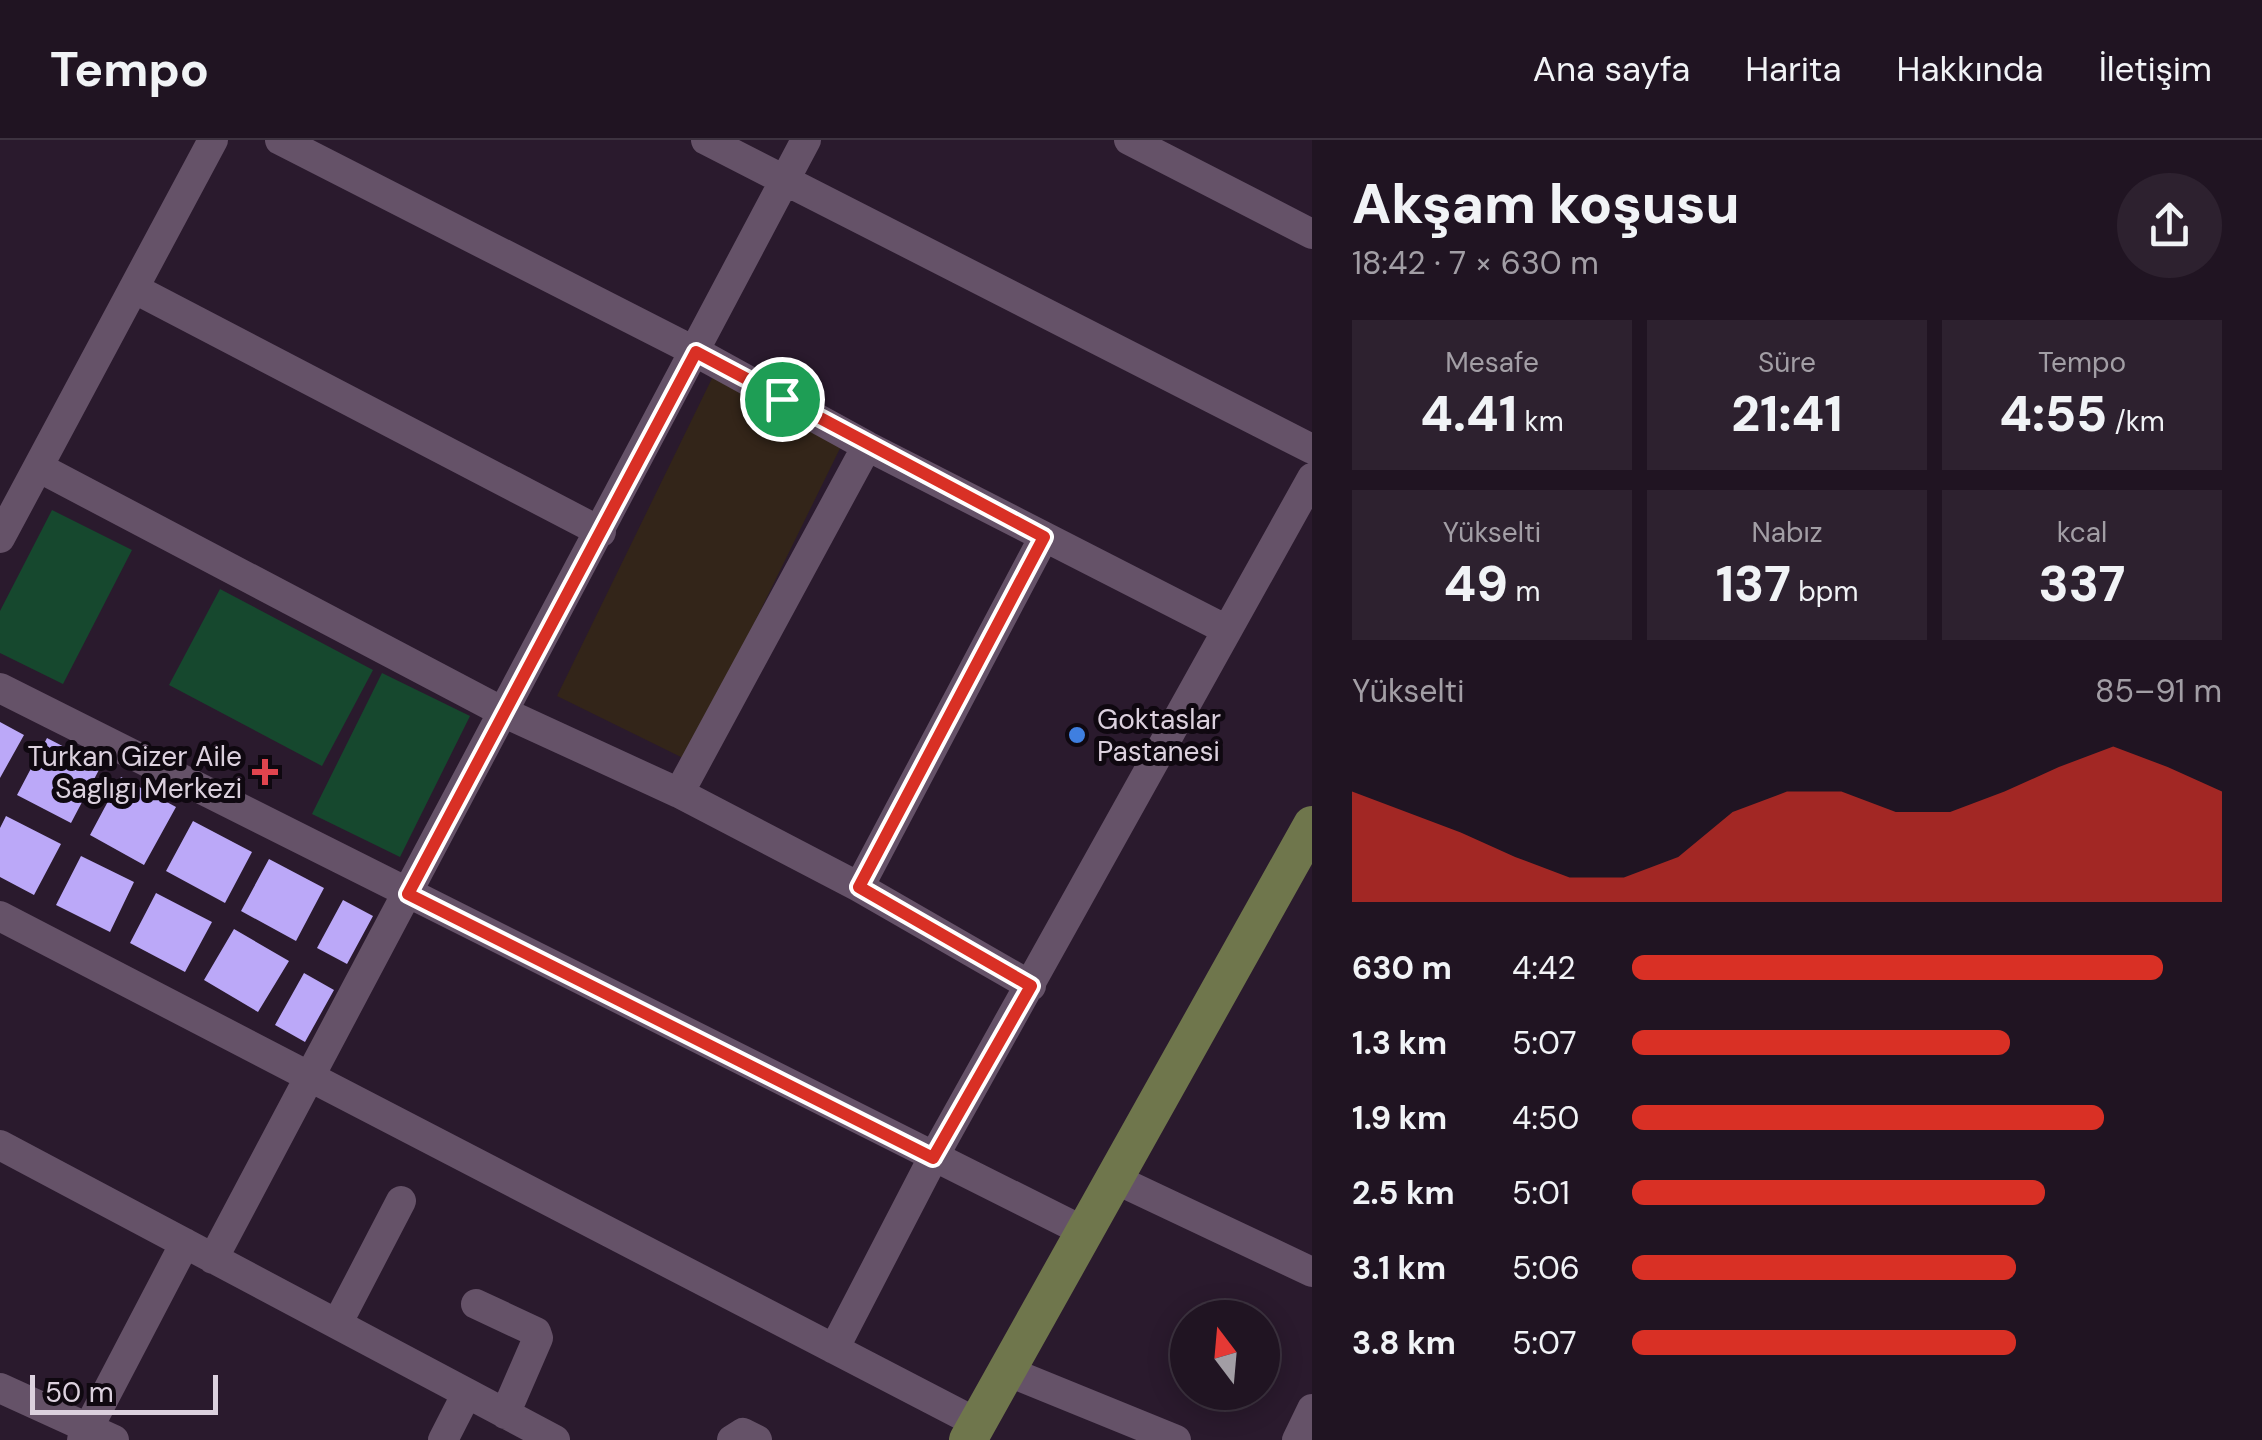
<!DOCTYPE html>
<html lang="tr">
<meta charset="utf-8">
<style>
:root{--surface:#201422;--page:#2d212f;--text:#f1f3f6;--muted:#a29ea5;--line:#3d3340;--accent:#d93025}
body{margin:0;font-family:"DM Sans",sans-serif;background:var(--page);color:var(--text);height:100vh;display:flex;flex-direction:column;font-size:38px;white-space:nowrap}
*{box-sizing:border-box;margin:0}
p{font-size:32px;color:var(--muted)}
.icon{flex:none;width:55px;height:55px;fill:none;stroke:currentColor;stroke-width:2;stroke-linecap:round;stroke-linejoin:round}
.map{position:relative;flex:1;overflow:hidden}
.side{display:flex;flex-direction:column;background:var(--surface);width:950px}
.side>*{flex:none}
.needle{width:65px;rotate:344deg}
.tools{position:absolute;left:1170px;top:1160px;display:grid;gap:20px}
.tools a{display:grid;place-items:center;width:110px;height:110px;border-radius:50%;background:var(--surface);box-shadow:0 5px 25px #0003,0 0 0 2px var(--line);font-size:50px}
.scale{position:absolute;left:30px;bottom:25px;width:188px;box-sizing:border-box;padding-left:10px;border:5px solid #dcd1de;border-top:0;font-size:28px;line-height:35px;white-space:nowrap;color:#dcd1de;-webkit-text-stroke:8px #0f0810;paint-order:stroke}
.pin{position:absolute;display:grid;place-items:center;width:85px;height:85px;color:#fff;margin:-42px;border:5px solid #fff;border-radius:50%;box-shadow:0 2px 10px #0007}
.round{display:grid;place-items:center;flex:none;width:105px;height:105px;border-radius:52px;background:var(--page)}
.headline{display:flex;align-items:center;justify-content:space-between;height:170px;padding:0 40px}
h1{font-size:55px;font-weight:800;line-height:75px}
.metrics{display:grid;grid-template-columns:repeat(3,1fr);gap:15px;height:170px;padding:10px 40px}
.metrics div{display:grid;align-content:center;border-radius:0px;background:var(--page);text-align:center}
.metrics b{font-size:50px;font-weight:800}
.metrics small{font-size:28px;font-weight:400}
.metrics p{font-size:28px}
.chart{height:280px;padding:20px 40px}
.chart p{display:flex;justify-content:space-between}
.chart svg{width:100%;height:180px;margin-top:10px;fill:var(--accent);opacity:.7}
ul{padding:0 40px;list-style:none;font-size:32px}
li{display:grid;grid-template-columns:160px 120px 1fr;align-items:center;height:75px}
li i{height:25px;border-radius:12px;background:var(--accent)}
header{display:flex;align-items:center;gap:60px;box-sizing:border-box;height:140px;padding:0 50px;background:var(--surface);border-bottom:2px solid var(--line)}
header strong{font-size:48px}
nav{display:flex;gap:55px;margin-inline-start:auto;font-size:35px}
main{display:flex;flex:1;min-height:0}
.map>svg:first-child{display:block}
.education{fill:#332519}
.green{fill:#16482e}
.building{fill:#bba8f8}
.lines{fill:none;stroke-linecap:round;stroke-linejoin:round}
.minor{stroke:#655268;stroke-width:30}
.major{stroke:#6f764c;stroke-width:38}
.route-casing{stroke:#fff;stroke-width:20}
.route{stroke:#d93025;stroke-width:12}
.shop-dot{fill:#3f7fe0;stroke:#0f0810;stroke-width:4}
.health-dot{fill:#e0444e;stroke:#0f0810;stroke-width:4}
.labels{text-anchor:middle;dominant-baseline:central;stroke-width:10;stroke-linejoin:round;paint-order:stroke}
.poi-label{font-size:28px;fill:#dcd1de;stroke:#0f0810;text-anchor:start}
</style>
<header>
<strong>Tempo</strong>
<nav><a>Ana sayfa</a><a>Harita</a><a>Hakkında</a><a>İletişim</a></nav>
</header>
<main>
<div class="map">
<svg width="1312" height="1300" viewBox="0 0 1312 1300">
<rect width="100%" height="100%" fill="#2a1a2d"/>
<path class="education" d="M718,226l131,64 -162,330 -130,-64z"/>
<path class="green" d="M52,370l80,40 -69,134 -63,-31v-42z
M220,449l153,81 -51,96 -153,-81z
M382,533l88,43 -70,141 -88,-43z"/>
<path class="building" d="M0,582l24,13 -24,43z
M47,598l54,28 -30,57 -54,-28z
M121,637l55,30 -32,58 -54,-30z
M6,676l55,28 -27,51 -34,-18v-49z
M193,681l59,31 -27,51 -59,-32z
M81,716l53,26 -24,50 -54,-27z
M269,719l55,29 -28,53 -55,-30z
M156,753l56,29 -27,50 -55,-29z
M343,760l30,16 -26,48 -30,-16z
M234,789l55,32 -31,51 -54,-32z
M304,833l30,17 -29,52 -30,-17z"/>
<g class="lines">
<path class="minor" d="M280,0l416,212 171,94 360,184
M706,0l606,309
M1129,0l183,94
M135,149l466,243
M38,327l467,246 174,80 180,94 172,99
M0,398l213,-398
M0,548l1085,544
M679,653l188,-347
M859,747l185,-350
M0,776l977,507
M0,1005l555,295
M1115,1039l197,93
M213,1119l593,-1119
M476,1164l60,28 2,6 -33,76
M337,1184l64,-123
M834,1209l99,-191 379,-680
M1007,1231l169,69
M0,1248l114,52
M82,1300l103,-197
M443,1300l24,-47
M732,1300l11,-7 14,7
M1297,1300l15,-31"/>
<path class="major" d="M968,1300l344,-615"/>
</g>
<g class="lines">
<g class="route-casing">
<path id="route" d="M696,212l348,185 -185,350 172,99 -98,172 -525,-264z"/>
</g>
<use href="#route" class="route"/>
</g>
<circle class="shop-dot" cx="1077" cy="595" r="10"/>
<path class="health-dot" d="M260 617h10v10h10v10h-10v10h-10v-10h-10v-10h10z"/>
<g class="labels">
<g class="poi-label">
<text x="1097" y="579">Goktaslar<tspan x="1097" dy="32">Pastanesi</tspan></text>
<text x="242" y="616" text-anchor="end">Turkan Gizer Aile<tspan x="242" dy="32">Saglıgı Merkezi</tspan></text>
</g>
</g>
</svg>
<div class="tools">
<a><svg class="needle" viewBox="-14 -14 28 28"><path d="M0-13l5 13h-10z" fill="#e53935"/><path d="M0 13l5-13h-10z" fill="#a29ea5"/></svg></a>
</div>
<div class="scale">50 m</div>
<div class="pin" style="left:782px;top:259px;background:#1e9e55"><svg class="icon" aria-label="arrive" viewBox="0 0 24 24"><path d="M6 21V4h12l-3 4 3 4H6"/></svg></div>
</div>
<section class="side">
<div class="headline"><div><h1>Akşam koşusu</h1><p>18:42 · 7 × 630 m</p></div><a class="round"><svg class="icon" aria-label="share" viewBox="0 0 24 24"><path d="M12 15V3M7 8l5-5 5 5M5 13v7h14v-7"/></svg></a></div>
<div class="metrics">
<div><p>Mesafe</p><b>4.41<small> km</small></b></div>
<div><p>Süre</p><b>21:41</b></div>
<div><p>Tempo</p><b>4:55<small> /km</small></b></div>
</div>
<div class="metrics">
<div><p>Yükselti</p><b>49<small> m</small></b></div>
<div><p>Nabız</p><b>137<small> bpm</small></b></div>
<div><p>kcal</p><b>337</b></div>
</div>
<div class="chart"><p><span>Yükselti</span>85–91 m</p>
<svg viewBox="0 0 160 44" preserveAspectRatio="none"><path d="M0 44V17L10 22L20 27L30 33L40 38L50 38L60 33L70 22L80 17L90 17L100 22L110 22L120 17L130 11L140 6L150 11L160 17V44z"/></svg>
</div>
<ul>
<li><b>630 m</b>4:42<i style="width:90%"></i></li>
<li><b>1.3 km</b>5:07<i style="width:64%"></i></li>
<li><b>1.9 km</b>4:50<i style="width:80%"></i></li>
<li><b>2.5 km</b>5:01<i style="width:70%"></i></li>
<li><b>3.1 km</b>5:06<i style="width:65%"></i></li>
<li><b>3.8 km</b>5:07<i style="width:65%"></i></li>
</ul>
</section>
</main>
